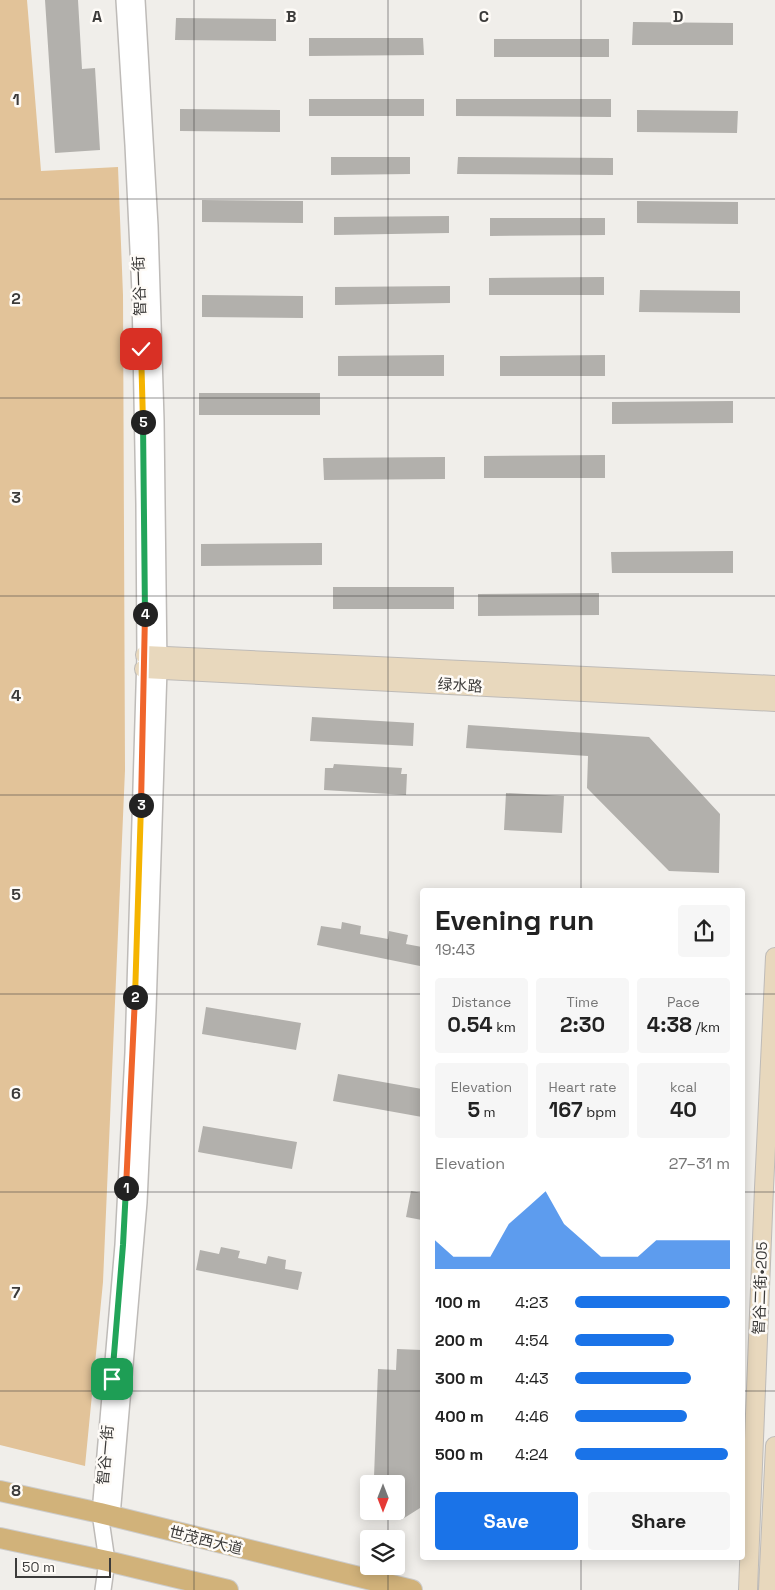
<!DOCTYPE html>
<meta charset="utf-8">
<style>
:root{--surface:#fff;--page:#f6f6f6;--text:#222;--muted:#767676;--accent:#1a73e8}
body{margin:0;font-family:"Space Grotesk","Noto Sans SC",sans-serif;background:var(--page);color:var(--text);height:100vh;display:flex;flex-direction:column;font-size:19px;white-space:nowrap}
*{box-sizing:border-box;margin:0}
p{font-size:16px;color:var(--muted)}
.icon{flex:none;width:28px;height:28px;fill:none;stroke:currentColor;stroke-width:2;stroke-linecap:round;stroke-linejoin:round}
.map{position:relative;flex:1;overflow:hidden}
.drawer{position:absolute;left:420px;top:888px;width:325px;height:672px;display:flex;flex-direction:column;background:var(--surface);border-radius:5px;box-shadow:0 2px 12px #0003}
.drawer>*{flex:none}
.needle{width:32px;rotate:180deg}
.controls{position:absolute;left:360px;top:1475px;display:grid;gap:10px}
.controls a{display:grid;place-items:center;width:45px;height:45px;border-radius:5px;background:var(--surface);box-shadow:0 2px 12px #0003;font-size:25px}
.scale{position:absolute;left:15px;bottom:12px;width:96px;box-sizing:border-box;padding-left:5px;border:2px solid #3c3b3a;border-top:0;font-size:14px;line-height:18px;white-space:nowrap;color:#3c3b3a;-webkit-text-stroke:4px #fefbf7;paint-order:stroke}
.pin{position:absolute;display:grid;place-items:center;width:42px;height:42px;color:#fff;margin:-21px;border-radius:10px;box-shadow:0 2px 8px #0006}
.km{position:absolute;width:25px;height:25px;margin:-12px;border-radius:50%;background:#222;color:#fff;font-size:14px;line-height:25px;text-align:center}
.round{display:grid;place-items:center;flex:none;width:52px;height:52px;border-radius:5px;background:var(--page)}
.headline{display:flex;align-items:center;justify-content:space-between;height:85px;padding:0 15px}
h1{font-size:28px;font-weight:700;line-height:38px}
.metrics{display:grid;grid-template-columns:repeat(3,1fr);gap:8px;height:85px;padding:5px 15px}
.metrics div{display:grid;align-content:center;border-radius:5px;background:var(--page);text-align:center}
.metrics b{font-size:21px;font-weight:700}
.metrics small{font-size:14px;font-weight:400}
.metrics p{font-size:14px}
.chart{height:140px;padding:10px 15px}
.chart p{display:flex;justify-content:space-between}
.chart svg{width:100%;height:90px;margin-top:5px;fill:var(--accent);opacity:.7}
.cta{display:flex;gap:10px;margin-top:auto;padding:10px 15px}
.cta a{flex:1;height:58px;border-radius:5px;background:var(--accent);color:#fff;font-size:20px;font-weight:700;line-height:58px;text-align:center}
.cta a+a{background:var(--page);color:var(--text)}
ul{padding:0 15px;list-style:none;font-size:16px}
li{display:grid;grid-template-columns:80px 60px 1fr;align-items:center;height:38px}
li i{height:12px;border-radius:6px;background:var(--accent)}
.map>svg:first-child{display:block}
.green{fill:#e2c399}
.building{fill:#b2b0ac}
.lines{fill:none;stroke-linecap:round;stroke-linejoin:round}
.tertiary-casing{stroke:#bebbb8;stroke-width:18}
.secondary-casing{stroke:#bebbb8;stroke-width:20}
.primary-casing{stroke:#ccc;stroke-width:22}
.tertiary{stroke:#fff;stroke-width:15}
.secondary{stroke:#e8d8bd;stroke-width:18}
.primary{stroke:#d1b27a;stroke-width:20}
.split-1-casing{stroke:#fff;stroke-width:10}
.split-2-casing{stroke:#fff;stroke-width:10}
.split-3-casing{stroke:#fff;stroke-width:10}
.split-4-casing{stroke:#fff;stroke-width:10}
.split-5-casing{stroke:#fff;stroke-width:10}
.split-6-casing{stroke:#fff;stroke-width:10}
.split-1{stroke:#22a559;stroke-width:6}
.split-2{stroke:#f0652b;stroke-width:6}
.split-3{stroke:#f5b400;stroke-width:6}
.split-4{stroke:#f0652b;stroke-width:6}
.split-5{stroke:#22a559;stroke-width:6}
.split-6{stroke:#f5b400;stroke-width:6}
.grid{fill:none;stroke:#3c3b3a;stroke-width:1;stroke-opacity:0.55}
.labels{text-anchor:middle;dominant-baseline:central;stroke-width:5;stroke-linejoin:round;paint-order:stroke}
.street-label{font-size:15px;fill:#3c3b3a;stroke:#fefbf7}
.grid-label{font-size:16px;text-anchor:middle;font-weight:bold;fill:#3c3b3a;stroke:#fefbf7;stroke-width:5;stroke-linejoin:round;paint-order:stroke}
</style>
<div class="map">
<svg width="775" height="1590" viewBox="0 0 775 1590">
<rect width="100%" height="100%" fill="#f0eeea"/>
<path class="green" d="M0,0h27l14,171 77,-4 5,128 2,475 -22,512 -18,184 -85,-21z"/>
<path class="building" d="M45,0h33l4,69 13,-1 5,82 -45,3z
M176,18l100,1v22l-101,-1z
M633,22l100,1v22h-101z
M309,38h114l1,17 -115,1z
M494,39h115v18h-115z
M309,99h115v17h-115z
M456,99h155v18l-155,-1z
M180,109l100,1v22l-100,-1z
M637,110l101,1 -1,22 -100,-1z
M331,157h79v17l-79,1z
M458,157l155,1v17l-156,-1z
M202,200l101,1v22l-101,-1z
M637,201l101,1v22l-101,-1z
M449,216v17l-115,2v-18z
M490,218h115v17l-115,1z
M604,277v18h-115v-17z
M450,286v17l-115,2v-18z
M640,290l100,1v22l-101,-1z
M202,295l101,1v22l-101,-1z
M444,355v21h-106v-20z
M605,355v21h-105v-20z
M199,393h121v22h-121z
M733,401v22l-121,1v-22z
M605,455v23h-121v-22z
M445,457v22l-121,1 -1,-22z
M322,543v22l-121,1v-22z
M733,551v22h-121l-1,-21z
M333,587h121v22h-121z
M599,593v22l-121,1v-22z
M312,717l102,6 -1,23 -103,-5z
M468,725l181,12 71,77 -1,59 -50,-2 -82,-83 1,-32 -122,-8z
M334,764l68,4 -1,6h6l-1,21 -82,-5 1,-22h8z
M506,793l58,3 -2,37 -58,-3z
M342,922l19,4 -1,8 28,5 1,-8 19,4 -2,9 16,3 -2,19 -103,-21 4,-19 20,3z
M206,1007l95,16 -5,27 -94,-16z
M338,1074l84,15v28l-89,-16z
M203,1126l94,16 -5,27 -94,-17z
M411,1191l11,2v27l-16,-3z
M221,1247l19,4 -2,7 28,6 2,-8 18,4 -1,9 17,3 -4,18 -102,-20 4,-20 19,4z
M397,1349l25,1v129h-1l-1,29 -19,12 -5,-5v-31h-9v-7h-13l4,-108 18,1z"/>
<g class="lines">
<g class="tertiary-casing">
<path id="tertiary" d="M112,1516l27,-314 9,-192 11,-341 -3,-249 -6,-194 -13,-226
M103,1590l4,-29 -7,-48 23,-268 10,-192 12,-398 -1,-151 -4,-212 -7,-147 -9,-145"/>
</g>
<g class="secondary-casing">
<path id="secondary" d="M145,655l630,30
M144,669l631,33
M748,1590l16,-402 11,-231
M768,1590l7,-144"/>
</g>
<g class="primary-casing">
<path id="primary" d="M0,1491l100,22 312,77
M0,1538l107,23 121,29"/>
</g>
<use href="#tertiary" class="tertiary"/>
<use href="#secondary" class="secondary"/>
<use href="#primary" class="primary"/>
</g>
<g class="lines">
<g class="split-1-casing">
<path id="split-1" d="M112,1379l11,-134 3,-57"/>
</g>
<g class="split-2-casing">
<path id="split-2" d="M126,1188l9,-191"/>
</g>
<g class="split-3-casing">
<path id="split-3" d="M135,997l6,-192"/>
</g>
<g class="split-4-casing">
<path id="split-4" d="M141,805l4,-191"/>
</g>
<g class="split-5-casing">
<path id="split-5" d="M143,422l2,192"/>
</g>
<g class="split-6-casing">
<path id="split-6" d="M141,349l2,73"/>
</g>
<use href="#split-1" class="split-1"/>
<use href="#split-2" class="split-2"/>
<use href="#split-3" class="split-3"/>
<use href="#split-4" class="split-4"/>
<use href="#split-5" class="split-5"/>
<use href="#split-6" class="split-6"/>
</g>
<path class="grid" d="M194,0v1590M388,0v1484M581,0v890M0,199h775M0,398h775M0,596h775M0,795h775M0,994h422M742,994h33M0,1192h422M742,1192h33M0,1391h422M742,1391h33M388,1511v28M581,1558v32M388,1566v24"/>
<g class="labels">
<g class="street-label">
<text transform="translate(139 286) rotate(-92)">智谷一街</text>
<text transform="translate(460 685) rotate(3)">绿水路</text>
<text transform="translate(760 1288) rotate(-88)">智谷二街•205</text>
<text transform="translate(105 1455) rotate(-85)">智谷一街</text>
<text transform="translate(206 1540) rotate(14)">世茂西大道</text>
</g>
</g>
<g class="grid-label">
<text x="97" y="22">A</text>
<text x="291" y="22">B</text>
<text x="484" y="22">C</text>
<text x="678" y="22">D</text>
<text x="16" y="105">1</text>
<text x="16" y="304">2</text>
<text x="16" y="503">3</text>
<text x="16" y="701">4</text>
<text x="16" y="900">5</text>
<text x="16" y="1099">6</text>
<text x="16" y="1298">7</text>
<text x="16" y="1496">8</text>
</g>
</svg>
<div class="controls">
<a><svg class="needle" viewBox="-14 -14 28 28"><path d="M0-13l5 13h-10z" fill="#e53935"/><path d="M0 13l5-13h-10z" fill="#767676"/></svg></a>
<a><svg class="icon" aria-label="layers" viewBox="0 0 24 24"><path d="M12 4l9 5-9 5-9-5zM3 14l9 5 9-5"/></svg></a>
</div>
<div class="scale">50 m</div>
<div class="pin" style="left:112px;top:1379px;background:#1e9e55"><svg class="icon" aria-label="arrive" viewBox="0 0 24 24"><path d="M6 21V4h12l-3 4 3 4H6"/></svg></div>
<div class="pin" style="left:141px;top:349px;background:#d93025"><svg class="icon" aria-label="check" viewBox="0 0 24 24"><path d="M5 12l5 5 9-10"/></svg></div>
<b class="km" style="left:126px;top:1188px">1</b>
<b class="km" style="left:135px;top:997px">2</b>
<b class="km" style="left:141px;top:805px">3</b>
<b class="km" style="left:145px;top:614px">4</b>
<b class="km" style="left:143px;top:422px">5</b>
<section class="drawer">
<div class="headline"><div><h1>Evening run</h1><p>19:43</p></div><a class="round"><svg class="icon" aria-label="share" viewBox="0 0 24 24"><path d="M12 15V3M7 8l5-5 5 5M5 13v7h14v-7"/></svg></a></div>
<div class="metrics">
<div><p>Distance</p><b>0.54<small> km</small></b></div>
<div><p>Time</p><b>2:30</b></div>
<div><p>Pace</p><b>4:38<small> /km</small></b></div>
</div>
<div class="metrics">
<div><p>Elevation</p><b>5<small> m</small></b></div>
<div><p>Heart rate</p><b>167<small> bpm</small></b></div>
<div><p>kcal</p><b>40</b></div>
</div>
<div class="chart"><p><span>Elevation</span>27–31 m</p>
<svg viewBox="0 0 160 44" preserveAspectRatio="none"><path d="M0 44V30L10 38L20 38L30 38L40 22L50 14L60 6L70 22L80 30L90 38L100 38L110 38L120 30L130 30L140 30L150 30L160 30V44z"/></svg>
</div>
<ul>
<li><b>100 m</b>4:23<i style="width:100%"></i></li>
<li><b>200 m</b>4:54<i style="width:64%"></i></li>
<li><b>300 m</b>4:43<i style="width:75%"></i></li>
<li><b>400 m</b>4:46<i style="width:72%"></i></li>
<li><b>500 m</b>4:24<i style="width:99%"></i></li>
</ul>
<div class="cta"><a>Save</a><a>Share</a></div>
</section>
</div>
